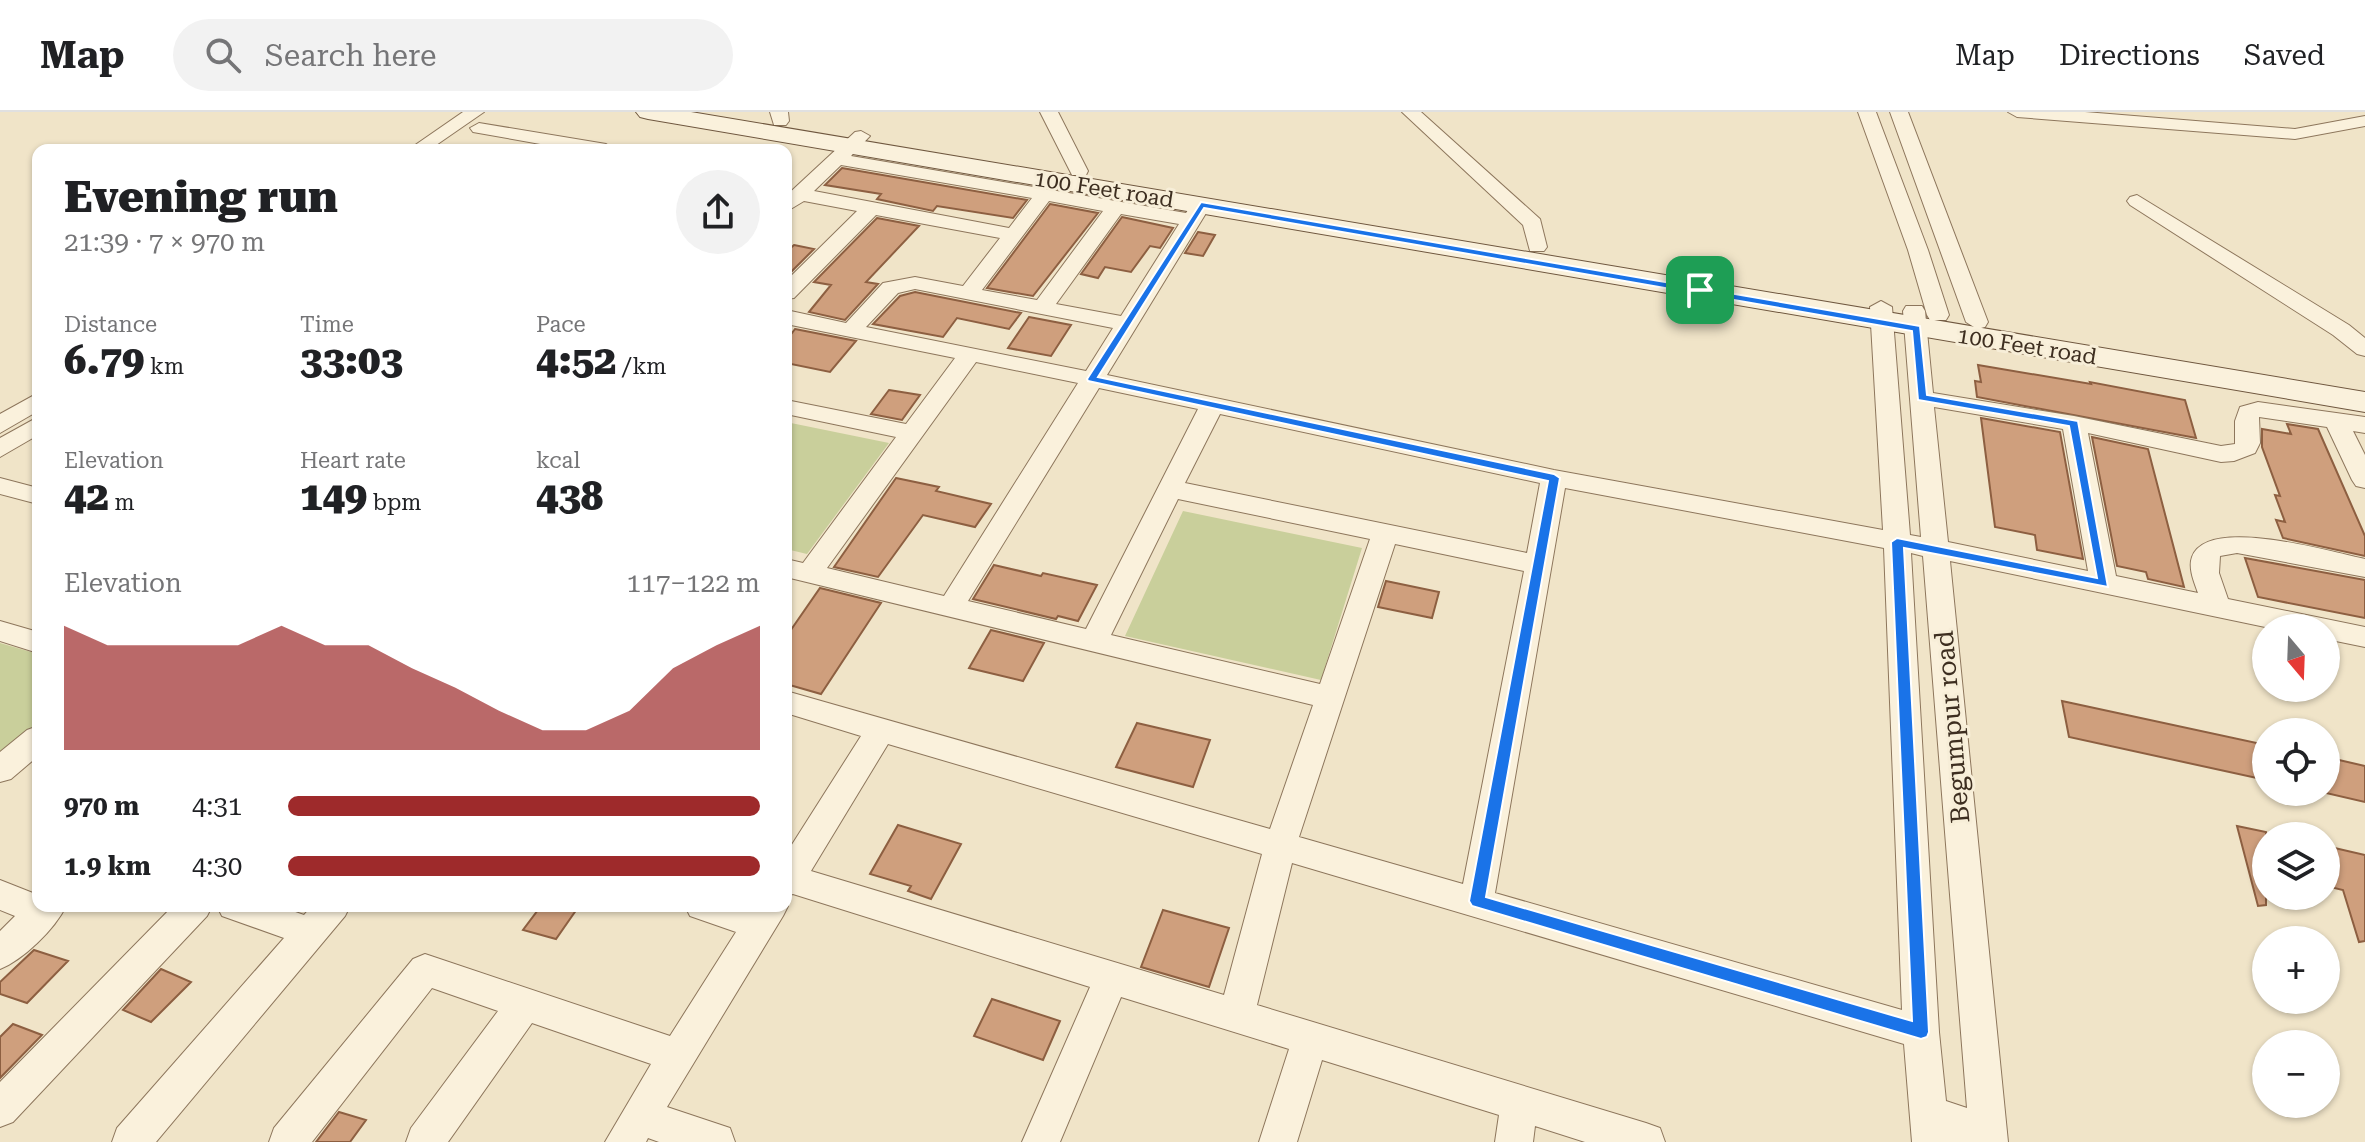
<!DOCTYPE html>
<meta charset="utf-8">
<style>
:root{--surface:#fff;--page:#f2f2f2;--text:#202124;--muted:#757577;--line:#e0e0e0;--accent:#9e2a2b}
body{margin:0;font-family:"Roboto Serif",serif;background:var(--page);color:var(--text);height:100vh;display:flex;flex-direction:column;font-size:30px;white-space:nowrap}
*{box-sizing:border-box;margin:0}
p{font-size:26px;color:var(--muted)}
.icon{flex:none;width:44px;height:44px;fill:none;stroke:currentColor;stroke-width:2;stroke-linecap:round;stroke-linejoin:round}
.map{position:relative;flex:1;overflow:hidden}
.drawer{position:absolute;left:32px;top:32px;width:760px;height:768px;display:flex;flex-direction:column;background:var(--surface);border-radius:16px;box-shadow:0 2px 6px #0004}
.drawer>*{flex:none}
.needle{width:52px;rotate:161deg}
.fabs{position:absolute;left:2252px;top:502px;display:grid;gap:16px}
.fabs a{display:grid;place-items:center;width:88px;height:88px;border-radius:50%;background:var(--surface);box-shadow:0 2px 6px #0004;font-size:40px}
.pin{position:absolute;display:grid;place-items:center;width:68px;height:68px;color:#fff;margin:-34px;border-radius:16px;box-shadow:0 4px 12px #0006}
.round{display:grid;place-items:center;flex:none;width:84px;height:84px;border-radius:42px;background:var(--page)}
.headline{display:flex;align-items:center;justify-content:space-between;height:136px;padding:0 32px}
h1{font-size:44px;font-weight:800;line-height:60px}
.metrics{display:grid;grid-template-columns:repeat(3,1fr);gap:12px;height:136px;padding:8px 32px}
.metrics div{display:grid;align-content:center}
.metrics b{font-size:40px;font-weight:800}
.metrics small{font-size:22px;font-weight:400}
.metrics p{font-size:22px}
.chart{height:224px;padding:16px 32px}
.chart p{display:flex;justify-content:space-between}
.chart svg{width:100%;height:144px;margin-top:8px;fill:var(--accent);opacity:.7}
ul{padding:0 32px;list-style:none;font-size:26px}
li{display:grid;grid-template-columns:128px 96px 1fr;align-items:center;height:60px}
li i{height:20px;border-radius:10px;background:var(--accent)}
header{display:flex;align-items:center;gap:48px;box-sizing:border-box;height:112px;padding:0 40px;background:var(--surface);border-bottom:2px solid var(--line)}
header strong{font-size:38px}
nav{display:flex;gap:44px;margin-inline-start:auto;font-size:28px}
.search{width:560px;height:72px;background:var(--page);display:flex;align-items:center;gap:20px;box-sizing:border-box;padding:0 28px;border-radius:44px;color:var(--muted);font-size:30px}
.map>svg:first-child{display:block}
.green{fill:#c9cf9b}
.building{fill:#cf9f7d;stroke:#8d5f41;stroke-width:2}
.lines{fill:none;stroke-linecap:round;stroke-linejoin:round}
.street-casing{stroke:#8d765c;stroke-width:2}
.secondary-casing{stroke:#6f573f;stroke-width:2}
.street{fill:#faf1dc;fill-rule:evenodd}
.secondary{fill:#faf1dc;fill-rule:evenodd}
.route{fill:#1a73e8;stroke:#fff;stroke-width:2;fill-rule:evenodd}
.labels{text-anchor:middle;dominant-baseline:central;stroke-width:6;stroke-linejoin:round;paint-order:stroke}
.far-street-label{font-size:22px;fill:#3d2e20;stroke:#f7eed8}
.street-label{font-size:26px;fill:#3d2e20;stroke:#f7eed8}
</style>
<header>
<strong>Map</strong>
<div class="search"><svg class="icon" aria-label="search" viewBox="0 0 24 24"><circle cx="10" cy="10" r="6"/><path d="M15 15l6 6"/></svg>Search here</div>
<nav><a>Map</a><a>Directions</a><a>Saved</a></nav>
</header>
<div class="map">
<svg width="2365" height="1030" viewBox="0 0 2365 1030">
<rect width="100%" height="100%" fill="#f0e4c8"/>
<path class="green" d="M786,310l103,21 -82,111 -21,-5z
M1183,399l179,37 -41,132 -196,-44z
M0,531l38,11v68l-38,33z"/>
<path class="building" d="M842,56l185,32 -14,18 -76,-12 -4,5 -56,-12 4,-5 -56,-9z
M1050,92l48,9 -65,83 -46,-8z
M1122,105l51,11 -13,20 -10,-2 -19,26 -26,-5 -7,11 -17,-4z
M877,106l42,8 -53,56 12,2 -33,36 -36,-8 22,-27 -17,-3z
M1198,120l17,3 -12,21 -18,-3z
M794,133l20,4 -28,28v-25z
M915,180l106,21 -12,16 -52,-11 -14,19 -70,-13 27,-28z
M1029,205l42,8 -20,31 -43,-8z
M795,217l61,12 -26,31 -44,-9v-22z
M1978,253l113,19 -1,-2 95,18 11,38 -219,-41 -2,-16 6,1z
M889,278l31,5 -18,25 -31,-6z
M1981,306l79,14 23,127 -46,-9 -2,-15 -40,-8z
M2287,312l31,5 47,107v20l-82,-18 -7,-18 9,2 -10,-27 5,1 -18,-49v-18l29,5z
M2092,325l56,12 36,138 -36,-8 -2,-7 -29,-6z
M896,366l43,9 -3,4 55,13 -16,23 -52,-12 -45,62 -44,-10z
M2245,446l120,22v38l-107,-21z
M994,453l47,11 2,-3 54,12 -19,36 -20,-5 -2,3 -83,-20z
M1386,469l53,11 -7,26 -54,-11z
M820,476l61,15 -60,91 -35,-10v-47z
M991,518l53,13 -21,38 -54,-13z
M2062,589l204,44v35l-197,-43z
M1137,611l73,17 -17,47 -77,-20z
M2326,645l39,9v36l-39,-9z
M898,713l63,19 -30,55 -23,-8 3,-5 -41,-12z
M2237,714l29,6v73l-8,1z
M2326,734l39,9v86l-6,1 -16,-52 -17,-4z
M541,794h38l-23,33 -33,-9z
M1163,798l66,18 -20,59 -68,-20z
M34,838l34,11 -41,42 -27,-9v-12z
M161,857l30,13 -40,40 -28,-12z
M992,887l68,22 -17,39 -69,-24z
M13,912l29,11 -42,43v-41z
M339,1000l27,8 -16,22h-34z"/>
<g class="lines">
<g class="street-casing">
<path id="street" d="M463,0h21l-55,38h-21z
M770,0h18l1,9 -3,4h-12z
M1040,0h18l30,59 -2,4h-14z
M1402,0h19l119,107 7,28 -3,4h-14l-7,-26z
M1858,0h18l52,138 21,65 -3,5h-16l-3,-5 -19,-65z
M1890,0h18l80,210 -3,5 -8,2 -11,-7z
M2008,0h77l210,17 70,-13v10l-70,13 -278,-22z
M479,11l127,21 9,6h-41l-101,-18 -3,-4z
M861,19l9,5 -19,20 335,57 8,-12h14l3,4 -104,170 447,95 329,60 -13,-223 11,-6 11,6 18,228 11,2 -18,-226 3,-5h16l3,5 8,82 141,23 147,30 14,-2v-23l5,-14 18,-5 107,15v16l-12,-2 12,24v33l-9,-2 -4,-6 -25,-53 -68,-10 1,26 -5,10 -21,8 -13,1 -133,-29 28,143 82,17c-4,-11 -10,-25 -6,-36 15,-42 139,-5 173,2v18l-128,-24 -17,3 -1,17 9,26 137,28v20l-39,-8v-11h-56l-320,-67 58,581h-96l-8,-98 -612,-181 -35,142 389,118 14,5 5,14h-80l-50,-16 -2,16h-38l4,-27 -177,-55 -25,82h-38l30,-93 -168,-52 -61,145h-38l68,-155 -297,-93 -7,2v-42l75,-118 -75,-23v-22l484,138 43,-124 -527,-128v-18l17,4 93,-126 -110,-23v-14l120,24 49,-66 -169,-34v-14l60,13 37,-40 32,-6 48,9 37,-48 -124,-23 -82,83 -8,1v-18l71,-70 -53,-10 -15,9 -3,-1v-13l69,-64zM841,53l191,33 -23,30 -195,-37zM1049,89l54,10 -66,89 -55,-10zM1121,102l58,10 -58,92 -65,-12zM915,177l198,39 -27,43 -220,-44 32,-34zM976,250l102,21 -134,213 -117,-28zM1099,276l99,21 -112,220 -118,-28zM1934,295l129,22 25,142 -140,-29zM1220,302l320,69 -13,70 -342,-70zM1565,376l319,60 18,462 -407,-117zM1178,387l192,40 -50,145 -209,-49zM1395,432l129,27 -61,313 -164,-47zM1911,441l12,3 44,552 -21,-7 -7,-69zM888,632l374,110 -38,141 -413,-124z
M2137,83l212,130 16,13v18l-8,-2 -24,-19 -203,-130 -3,-4 3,-4z
M38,281v18l-38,22v-19z
M38,305v18l-38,22v-19z
M0,366l38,10v16l-38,-10z
M0,509l38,11v21l-38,-12z
M38,614v30l-27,23 -11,3v-30l27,-22z
M0,768l38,15v11h28c-11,23 -43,54 -66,63v-38l15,-15 -15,-6z
M786,790l2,4 -5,10 -116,191 63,21 5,14h-76l-11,-4 -2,4h-41l46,-78 -119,-41 -84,119h-42l5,-14 87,-117 -66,-23 -120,154h-43l5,-14 139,-169 12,-5 245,82 66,-104 -46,-16 -5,-10h101z
M173,794h39l-5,10 -194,206 -13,5v-45z
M217,794h61l26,9 8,-9h38l-5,10 -189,226h-44l5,-14 167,-190 -62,-22z"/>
</g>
<g class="secondary-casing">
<path id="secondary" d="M636,0h55l1674,280v20l-1717,-293 -8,-2z"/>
</g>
<use href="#street" class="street"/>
<use href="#secondary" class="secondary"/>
</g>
<path class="route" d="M1201,90l719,124 7,69 151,26 30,166 -204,-39 25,484 -2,5 -6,2 -449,-133 -3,-5 79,-420 -460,-100 -1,-2zM1204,96l708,123 6,69 151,26 28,152 -200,-40 -6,4 21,479 -426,-124 74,-419 -6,-4 -456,-97z"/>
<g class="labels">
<g class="far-street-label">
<text transform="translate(1104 77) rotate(9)">100 Feet road</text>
<text transform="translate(2027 234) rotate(9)">100 Feet road</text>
</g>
<g class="street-label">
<text transform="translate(1952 615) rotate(-95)">Begumpur road</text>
</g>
</g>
</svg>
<div class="fabs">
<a><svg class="needle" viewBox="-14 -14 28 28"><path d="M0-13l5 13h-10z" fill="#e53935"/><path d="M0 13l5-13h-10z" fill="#757577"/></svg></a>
<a><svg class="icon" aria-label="locate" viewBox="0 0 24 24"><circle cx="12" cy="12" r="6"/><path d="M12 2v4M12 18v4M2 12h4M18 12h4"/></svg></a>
<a><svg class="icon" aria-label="layers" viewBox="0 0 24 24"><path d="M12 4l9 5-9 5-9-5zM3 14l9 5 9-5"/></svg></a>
<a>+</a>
<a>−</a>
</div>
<div class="pin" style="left:1700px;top:178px;background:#1e9e55"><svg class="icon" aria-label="arrive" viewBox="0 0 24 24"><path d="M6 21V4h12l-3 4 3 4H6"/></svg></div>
<section class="drawer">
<div class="headline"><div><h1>Evening run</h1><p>21:39 · 7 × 970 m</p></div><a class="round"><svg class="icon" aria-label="share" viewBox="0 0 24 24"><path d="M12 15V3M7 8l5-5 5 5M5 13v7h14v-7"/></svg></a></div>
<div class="metrics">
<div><p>Distance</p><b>6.79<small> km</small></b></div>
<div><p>Time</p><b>33:03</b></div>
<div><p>Pace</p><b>4:52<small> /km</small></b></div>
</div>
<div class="metrics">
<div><p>Elevation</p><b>42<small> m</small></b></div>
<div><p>Heart rate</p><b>149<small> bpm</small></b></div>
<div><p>kcal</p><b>438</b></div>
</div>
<div class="chart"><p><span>Elevation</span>117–122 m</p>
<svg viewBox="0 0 160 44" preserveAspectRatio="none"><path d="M0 44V6L10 12L20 12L30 12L40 12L50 6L60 12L70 12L80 19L90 25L100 32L110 38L120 38L130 32L140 19L150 12L160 6V44z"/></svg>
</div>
<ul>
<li><b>970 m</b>4:31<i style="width:100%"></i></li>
<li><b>1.9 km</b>4:30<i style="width:100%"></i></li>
</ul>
</section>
</div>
